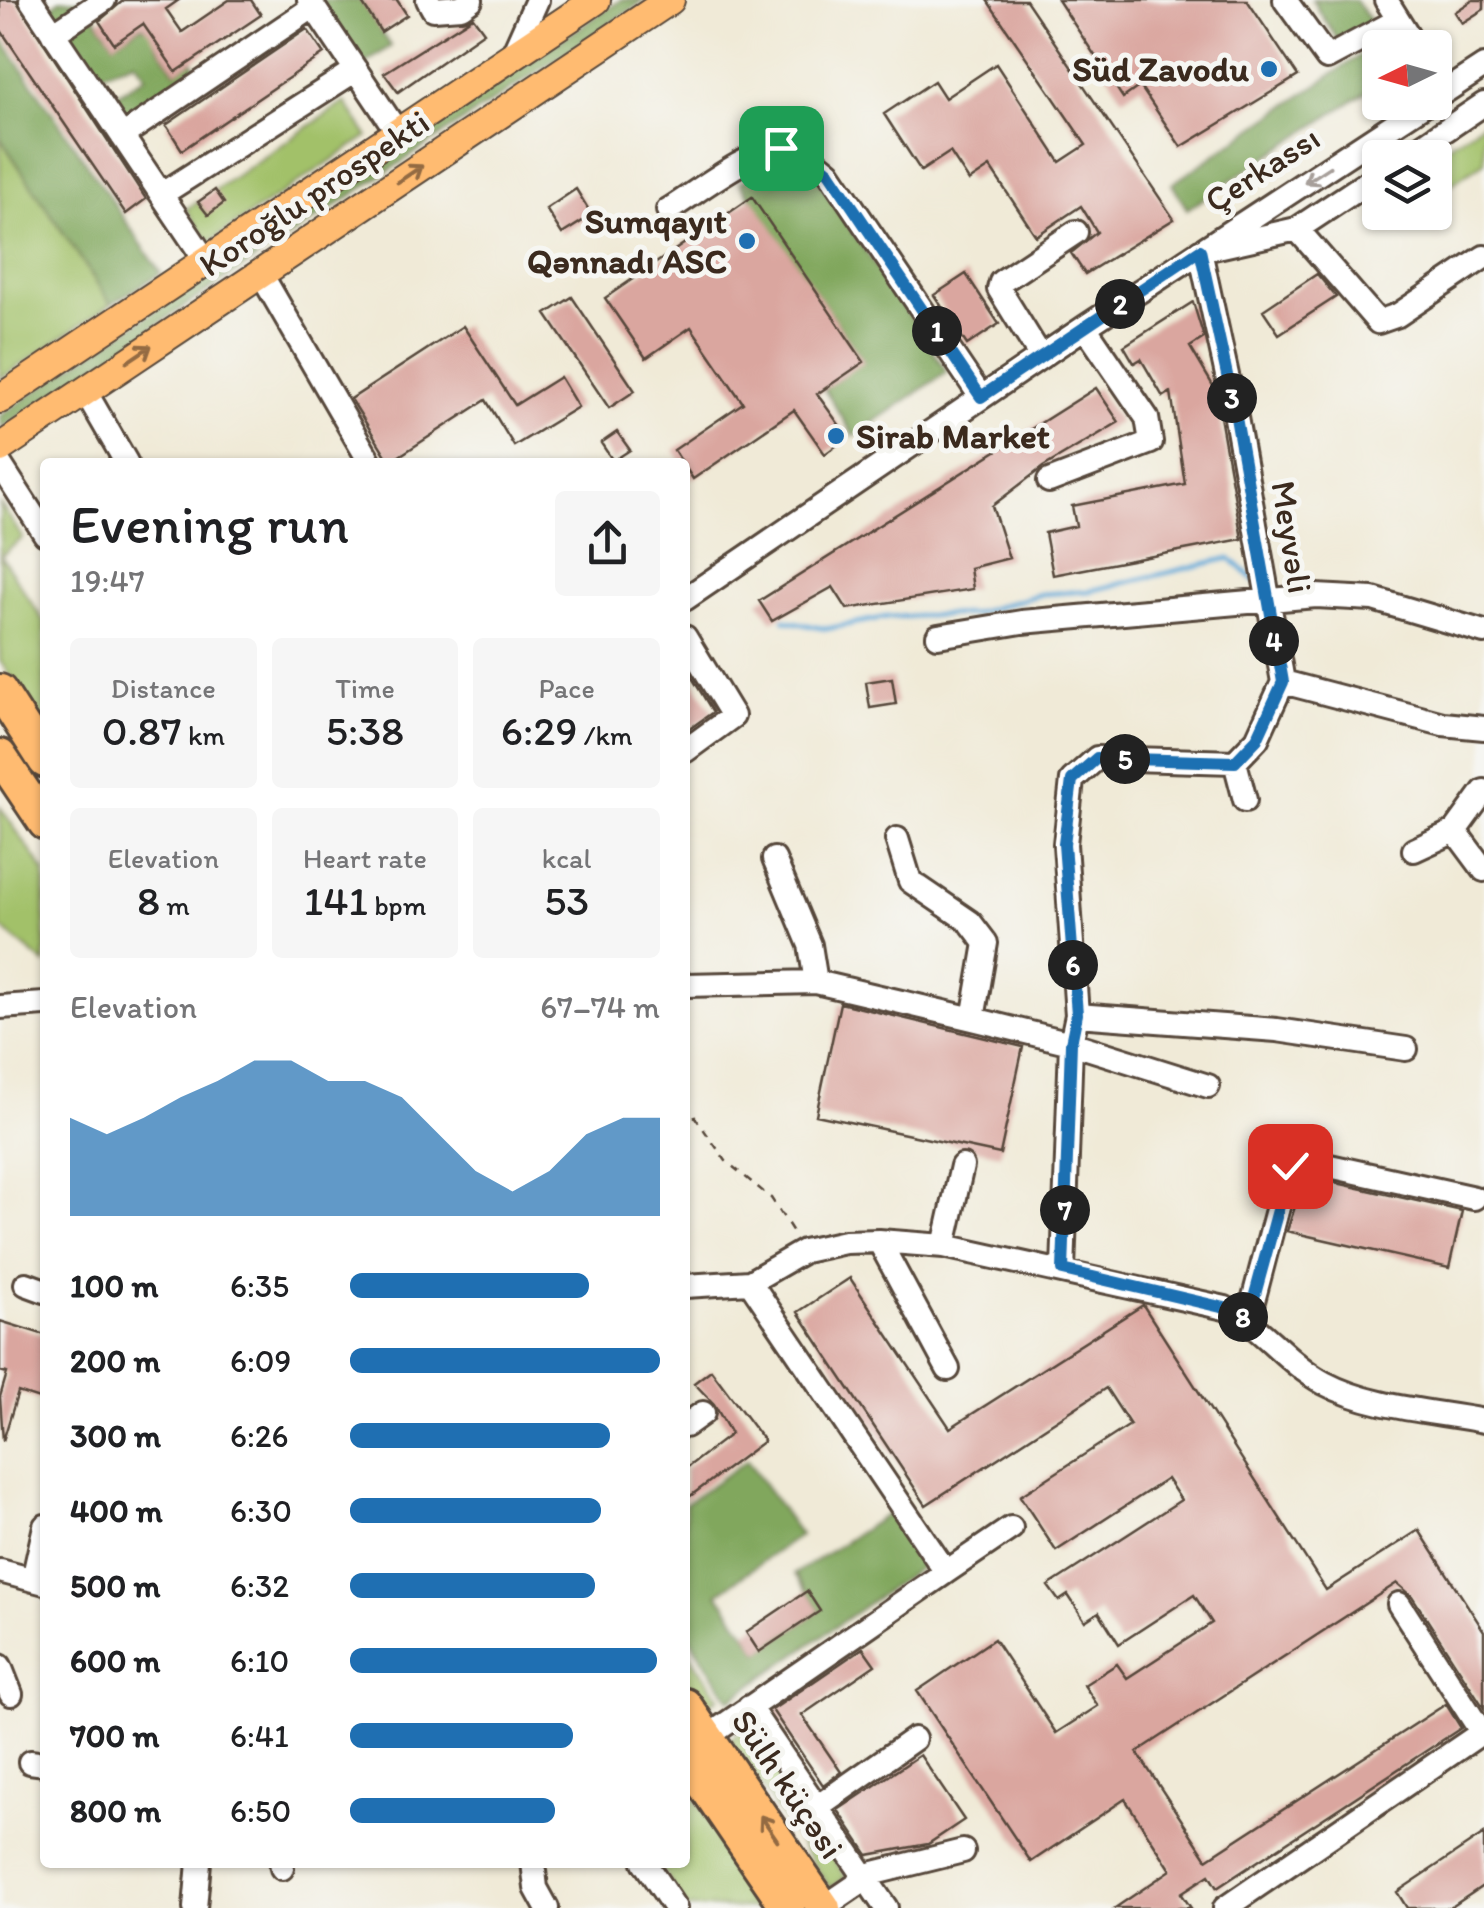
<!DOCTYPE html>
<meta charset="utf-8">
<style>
:root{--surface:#fff;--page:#f6f6f6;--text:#202124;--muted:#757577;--accent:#1f6fb2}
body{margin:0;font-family:Itim,sans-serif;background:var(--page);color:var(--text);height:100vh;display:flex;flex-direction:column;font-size:38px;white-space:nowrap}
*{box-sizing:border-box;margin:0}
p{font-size:32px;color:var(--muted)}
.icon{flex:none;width:55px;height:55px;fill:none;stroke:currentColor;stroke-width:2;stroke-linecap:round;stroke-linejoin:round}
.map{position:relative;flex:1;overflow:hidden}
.panel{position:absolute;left:40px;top:458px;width:650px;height:1410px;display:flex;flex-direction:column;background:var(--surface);border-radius:10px;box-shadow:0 2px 8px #0004}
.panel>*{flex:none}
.needle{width:65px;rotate:265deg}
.buttons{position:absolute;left:1362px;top:30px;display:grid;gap:20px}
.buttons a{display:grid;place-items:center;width:90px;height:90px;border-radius:10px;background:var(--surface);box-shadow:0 2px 8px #0004;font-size:50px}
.pin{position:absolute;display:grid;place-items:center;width:85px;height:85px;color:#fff;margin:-42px;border-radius:20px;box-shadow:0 5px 15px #0006}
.km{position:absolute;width:50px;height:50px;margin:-25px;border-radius:50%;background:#222;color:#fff;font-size:28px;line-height:50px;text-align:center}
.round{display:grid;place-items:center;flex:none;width:105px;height:105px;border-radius:10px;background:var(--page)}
.head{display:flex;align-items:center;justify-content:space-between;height:170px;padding:0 30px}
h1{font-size:55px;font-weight:600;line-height:75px}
.stats{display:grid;grid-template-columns:repeat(3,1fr);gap:15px;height:170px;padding:10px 30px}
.stats div{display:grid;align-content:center;border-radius:10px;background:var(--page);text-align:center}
.stats b{font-size:42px;font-weight:600}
.stats small{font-size:28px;font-weight:400}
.stats p{font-size:28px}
.chart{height:280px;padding:20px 30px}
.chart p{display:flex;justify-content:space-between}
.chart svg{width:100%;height:180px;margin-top:10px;fill:var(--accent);opacity:.7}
ul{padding:0 30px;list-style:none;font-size:32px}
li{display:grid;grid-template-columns:160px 120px 1fr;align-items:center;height:75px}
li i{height:25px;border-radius:12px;background:var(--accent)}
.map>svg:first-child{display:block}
.green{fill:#a2c169;stroke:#6e7644;stroke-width:2.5}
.forest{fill:#81a75d;stroke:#5e683e;stroke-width:2.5}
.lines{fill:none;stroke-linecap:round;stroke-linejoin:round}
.stream{stroke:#60a9d7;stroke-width:5}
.building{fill:#daa69f}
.minor-casing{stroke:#56473a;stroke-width:28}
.major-casing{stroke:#56473a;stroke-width:32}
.highway-casing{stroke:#56473a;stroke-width:38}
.path{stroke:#56473a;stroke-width:2.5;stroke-dasharray:8 8;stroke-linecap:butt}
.minor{stroke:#fff;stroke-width:22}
.major{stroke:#ffbb71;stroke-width:28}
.highway{stroke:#ffbb71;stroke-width:32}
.oneway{stroke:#936b43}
.oneway2{stroke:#a79f9a}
.route-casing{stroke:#fff;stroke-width:20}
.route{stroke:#1f6fb2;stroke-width:12}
.poi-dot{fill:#1f6fb2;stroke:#f6f6f2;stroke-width:4}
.labels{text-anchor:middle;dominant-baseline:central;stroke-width:10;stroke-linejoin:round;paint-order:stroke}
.poi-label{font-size:35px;font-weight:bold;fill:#3b2a1e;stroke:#f6f6f2;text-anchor:end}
.street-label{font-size:35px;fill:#3b2a1e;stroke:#f6f6f2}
</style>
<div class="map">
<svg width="1484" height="1908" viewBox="0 0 1484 1908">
<rect width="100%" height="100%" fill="#f6f6f2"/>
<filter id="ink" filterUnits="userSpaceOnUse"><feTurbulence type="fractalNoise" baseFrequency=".01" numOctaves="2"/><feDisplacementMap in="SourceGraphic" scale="20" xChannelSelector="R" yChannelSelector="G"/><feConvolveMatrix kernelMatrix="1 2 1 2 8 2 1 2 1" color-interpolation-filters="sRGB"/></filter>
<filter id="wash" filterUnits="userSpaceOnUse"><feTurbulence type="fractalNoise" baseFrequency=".0048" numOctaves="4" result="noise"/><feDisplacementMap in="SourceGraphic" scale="40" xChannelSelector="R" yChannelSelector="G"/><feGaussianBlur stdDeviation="2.25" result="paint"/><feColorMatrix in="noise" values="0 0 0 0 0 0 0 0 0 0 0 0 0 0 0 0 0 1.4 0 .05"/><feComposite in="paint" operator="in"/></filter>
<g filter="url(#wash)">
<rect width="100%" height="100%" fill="#f0ead7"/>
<path class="green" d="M345,102l23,34 -159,106 -23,-33 12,-7 10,12 7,-24z
M1484,122v40l-49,33v-37l-4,-1z
M0,138l111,166 -111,75z
M0,504l23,34 -22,18 44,67v107l-45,-69z
M0,807l45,65v92l-45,-37z
M685,1647l34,50 -16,11 -18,-27z
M748,1726l98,151 -16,11 -101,-148z
M685,1784l85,124h-83l-29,-45 27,-1z"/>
<path class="forest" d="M59,0h41l-11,8 25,35 27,-17 26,9 -11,8 19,29 17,-11 13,19 -83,56 -21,-32 45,-28 -11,-15 -51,19 -43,-64z
M309,0h51l31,46 -35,24z
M621,0h24l-643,428 -2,-12 58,-40z
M1312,0h43l19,26 -33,19z
M0,36l161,237 -50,31 -111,-166z
M1381,41l3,6 -4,1v35l-193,126 -15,-25z
M782,163l14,3 21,13 130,193 -93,64 -30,-47 39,-28 -123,-179z
M747,1460l53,75 -82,58 41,59 61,-41 -25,-37 94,-61 36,51 -195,136 -45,-69v-127z"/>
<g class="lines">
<path class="stream" d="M784,620l42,9 61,-12 85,-3 69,-20 48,-3 141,-33 25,23"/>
</g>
<g id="blocks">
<path class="building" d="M0,0h16l130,199 -20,15 -126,-185z
M124,0h55l-13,9 16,23 47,-32h22l10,15 -85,57 -33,-48 -29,20 -15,-23z
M360,0h37l10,15 -26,17z
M987,0h39l148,219 -89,55 -14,-21 26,-21 -16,-26 -45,30 -46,-69 -21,14 -19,-29 -29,19 -37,-57 50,-33 11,17 51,-34 64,98 26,-17z
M1058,0h189l51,76 -117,71 -41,-61 -17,12z
M1473,0h11v9l-22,14 -7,-11z
M473,17l11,15 -86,60 -14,-19z
M307,29l17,25 -142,96 -16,-25z
M576,189l16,26 -30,19 -16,-25z
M215,190l9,13 -16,12 -10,-13z
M752,197l112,165 -47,32 31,43 -23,17 -31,-44 -101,69 -19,-29 69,-47 -52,-76 -45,31 -41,-60z
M966,274l33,50 -32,21 -33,-50z
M1317,274l19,23 -57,37 -16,-24z
M572,297l63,94 -26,17 -63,-94z
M1193,302l11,36 -14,9 25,42 27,150 -189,36 -8,-42 31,-7 -4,-20 113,-22 -14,-92 -8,5 -22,-38 -7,4 -10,-17z
M463,326l52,79 45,-28 18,30 -64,39 -28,-46 -96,62 -39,-63z
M1096,388l23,34 -76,45 -51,39 17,52 -39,10 3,21 -126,20 -14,-22 -61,34 -13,-20z
M617,432l13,18 -17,11 -12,-18z
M685,666l28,46 -28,20z
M892,678l4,26 -26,4 -4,-26z
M840,1003l183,44 -23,107 -184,-39z
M1305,1176l157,35 -13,57 -162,-37z
M850,1278l100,150 193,-123 183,285 93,-60 65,101v77l-72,-112 -15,-13 -260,169 70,107 239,-155 15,24 -244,160 -8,-13 -28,18 10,15h-76l56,-38 -46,-71 -94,63 -114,-171 77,-52 62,94 42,-27 -14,-21 33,-21 10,14 85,-55 -18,-28 -75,49 -20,-32 -14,9 -17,-26 -9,6 -11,-15 133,-86 -14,-21 -111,72 -36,-55 110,-71 -24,-37 -180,117 -128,-193z
M0,1321l45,14v43l-6,21 -21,-7 -15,49 -3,-44 7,-24 -7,-2z
M711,1370l53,71 -79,59v-31l46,-35 -17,-30 -20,-21z
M807,1591l13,20 -61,41 -13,-20z
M863,1648l12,17 -73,50 39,57 -18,13 -51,-75z
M920,1755l44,65 -36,24 -60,11 -30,-45z
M1484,1834v51l-34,23h-43l-10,-16z"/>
</g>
</g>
<g filter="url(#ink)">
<use href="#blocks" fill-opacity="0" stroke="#56473a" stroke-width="2.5"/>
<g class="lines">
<g class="minor-casing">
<path id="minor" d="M31,0l175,261
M309,0l89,133
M428,0l5,9 28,-2 10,-7
M1285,0l42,58 71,-38
M1386,0l30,48
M53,34l51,-34
M511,58l26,-58
M1435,98l49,-32
M122,136l191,-129
M1404,158l80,-54
M162,194l194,-124
M668,210c28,-17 80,-58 112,-62 18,-2 36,13 49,24l152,225
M1297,229l81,93 20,-7 86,-58
M1213,248l84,-19 83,-55
M261,274l109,188
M1041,357l-42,-68 2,-7 75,-50
M85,391l41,71
M0,464l45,70
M1049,481l102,-39 -4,-24 -62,-91
M685,599l400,-272 343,-225
M938,636l84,-14 294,-26 57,3 111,33
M685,637l48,79 -48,35
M1283,682l160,42 41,4
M1235,762l10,38
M1484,791l-29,40 29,39
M897,839l13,42 60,41 16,21 -13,76 98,24 137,43
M1414,850l41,-19
M774,859l36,86 6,37 157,37
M685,985l131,-3
M0,1007l45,-3
M1077,1015l200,15 129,19
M879,1241l69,128
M944,1246l18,-80
M1063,1270l8,-227 6,-28 -12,-171 7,-64 25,-22 138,4 22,-23 26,-57 -48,-270 -35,-161
M26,1284l19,7
M685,1286l65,-4 54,-31 41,-9 34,-1 65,5 281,62c38,19 62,55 99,75 47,25 108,28 160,38
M1248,1320l36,-137 14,-24 176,39
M685,1426l18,-13
M0,1571l45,12
M946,1572l65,-44
M33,1580l12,-54
M1399,1604l83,129
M0,1666l11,28
M749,1707l137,201
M707,1737l239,-165 -196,-290
M30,1762l15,2
M817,1807l97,-68
M281,1862l1,6
M533,1862l3,26 11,20
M644,1862l31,46
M824,1907l50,-34 89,-22
M195,1908l4,-46
M1225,1908l259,-177"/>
</g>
<g class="major-casing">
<path id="major" d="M0,399l596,-399
M0,448l670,-448"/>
</g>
<g class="highway-casing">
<path id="highway" d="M0,691l45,70
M0,756l45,67
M685,1705l139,203
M685,1757l103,151"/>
</g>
<path class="path" d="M685,1103l41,58 45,37 24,37"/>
<use href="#minor" class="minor"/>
<use href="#major" class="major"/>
<use href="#highway" class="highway"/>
</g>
<defs><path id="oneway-shaft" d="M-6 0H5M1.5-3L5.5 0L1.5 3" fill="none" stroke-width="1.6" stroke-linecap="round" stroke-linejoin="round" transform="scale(2.5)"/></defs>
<g class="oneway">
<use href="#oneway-shaft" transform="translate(410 174) rotate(-34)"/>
<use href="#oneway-shaft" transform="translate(139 354) rotate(-34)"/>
<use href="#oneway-shaft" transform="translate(769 1828) rotate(-124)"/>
</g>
<use class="oneway2" href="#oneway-shaft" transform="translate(1317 175) rotate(147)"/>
</g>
<g class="lines" filter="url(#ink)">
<g class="route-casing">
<path id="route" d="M781,148l31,10 17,14 152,225 219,-147 35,162 48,270 -26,57 -22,23 -138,-4 -25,22 -8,64 13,170 -6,29 -8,227 162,38 23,12 42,-154"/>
</g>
<use href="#route" class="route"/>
</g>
<g class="poi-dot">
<circle cx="1269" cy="69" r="10"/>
<circle cx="747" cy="241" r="10"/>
<circle cx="836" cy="436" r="10"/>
</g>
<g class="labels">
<g class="poi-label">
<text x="1249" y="69">Süd Zavodu</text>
<text x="727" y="221">Sumqayıt<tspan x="727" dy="40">Qənnadı ASC</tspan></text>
<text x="856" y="436" text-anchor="start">Sirab Market</text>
</g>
<g class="street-label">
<text transform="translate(1262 169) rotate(-33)">Çerkassı</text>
<text transform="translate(314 193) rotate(-34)">Koroğlu prospekti</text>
<text transform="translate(1292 537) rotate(81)">Meyvəli</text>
<text transform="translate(788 1784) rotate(56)">Sülh küçəsi</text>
</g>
</g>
</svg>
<div class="buttons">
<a><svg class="needle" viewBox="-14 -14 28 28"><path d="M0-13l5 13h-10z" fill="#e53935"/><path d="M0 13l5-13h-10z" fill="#757577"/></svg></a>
<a><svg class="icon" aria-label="layers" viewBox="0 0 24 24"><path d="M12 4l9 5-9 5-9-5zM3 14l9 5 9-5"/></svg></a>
</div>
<div class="pin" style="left:781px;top:148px;background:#1e9e55"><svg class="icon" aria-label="arrive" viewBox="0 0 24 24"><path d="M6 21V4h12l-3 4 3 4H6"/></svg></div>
<div class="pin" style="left:1290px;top:1166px;background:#d93025"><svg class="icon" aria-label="check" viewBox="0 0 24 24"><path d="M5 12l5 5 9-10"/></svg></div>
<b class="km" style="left:937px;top:331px">1</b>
<b class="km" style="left:1120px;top:304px">2</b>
<b class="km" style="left:1232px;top:398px">3</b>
<b class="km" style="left:1274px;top:641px">4</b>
<b class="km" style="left:1125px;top:759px">5</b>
<b class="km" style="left:1073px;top:965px">6</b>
<b class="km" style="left:1065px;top:1210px">7</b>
<b class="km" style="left:1243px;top:1317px">8</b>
<section class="panel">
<div class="head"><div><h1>Evening run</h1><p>19:47</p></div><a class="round"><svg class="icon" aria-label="share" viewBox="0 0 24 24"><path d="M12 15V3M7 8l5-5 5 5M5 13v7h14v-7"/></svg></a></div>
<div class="stats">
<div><p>Distance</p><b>0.87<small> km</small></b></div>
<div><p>Time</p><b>5:38</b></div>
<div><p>Pace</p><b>6:29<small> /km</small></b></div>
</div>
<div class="stats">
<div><p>Elevation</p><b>8<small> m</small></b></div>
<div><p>Heart rate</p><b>141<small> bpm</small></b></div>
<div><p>kcal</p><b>53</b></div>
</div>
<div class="chart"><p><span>Elevation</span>67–74 m</p>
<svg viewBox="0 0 160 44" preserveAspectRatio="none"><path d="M0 44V20L10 24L20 20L30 15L40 11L50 6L60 6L70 11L80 11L90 15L100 24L110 33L120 38L130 33L140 24L150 20L160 20V44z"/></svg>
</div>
<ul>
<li><b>100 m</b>6:35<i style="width:77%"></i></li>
<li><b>200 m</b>6:09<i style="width:100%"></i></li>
<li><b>300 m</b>6:26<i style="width:84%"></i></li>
<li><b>400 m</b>6:30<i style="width:81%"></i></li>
<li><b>500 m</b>6:32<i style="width:79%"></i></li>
<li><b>600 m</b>6:10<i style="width:99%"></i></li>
<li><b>700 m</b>6:41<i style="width:72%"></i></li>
<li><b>800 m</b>6:50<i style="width:66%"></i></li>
</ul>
</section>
</div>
